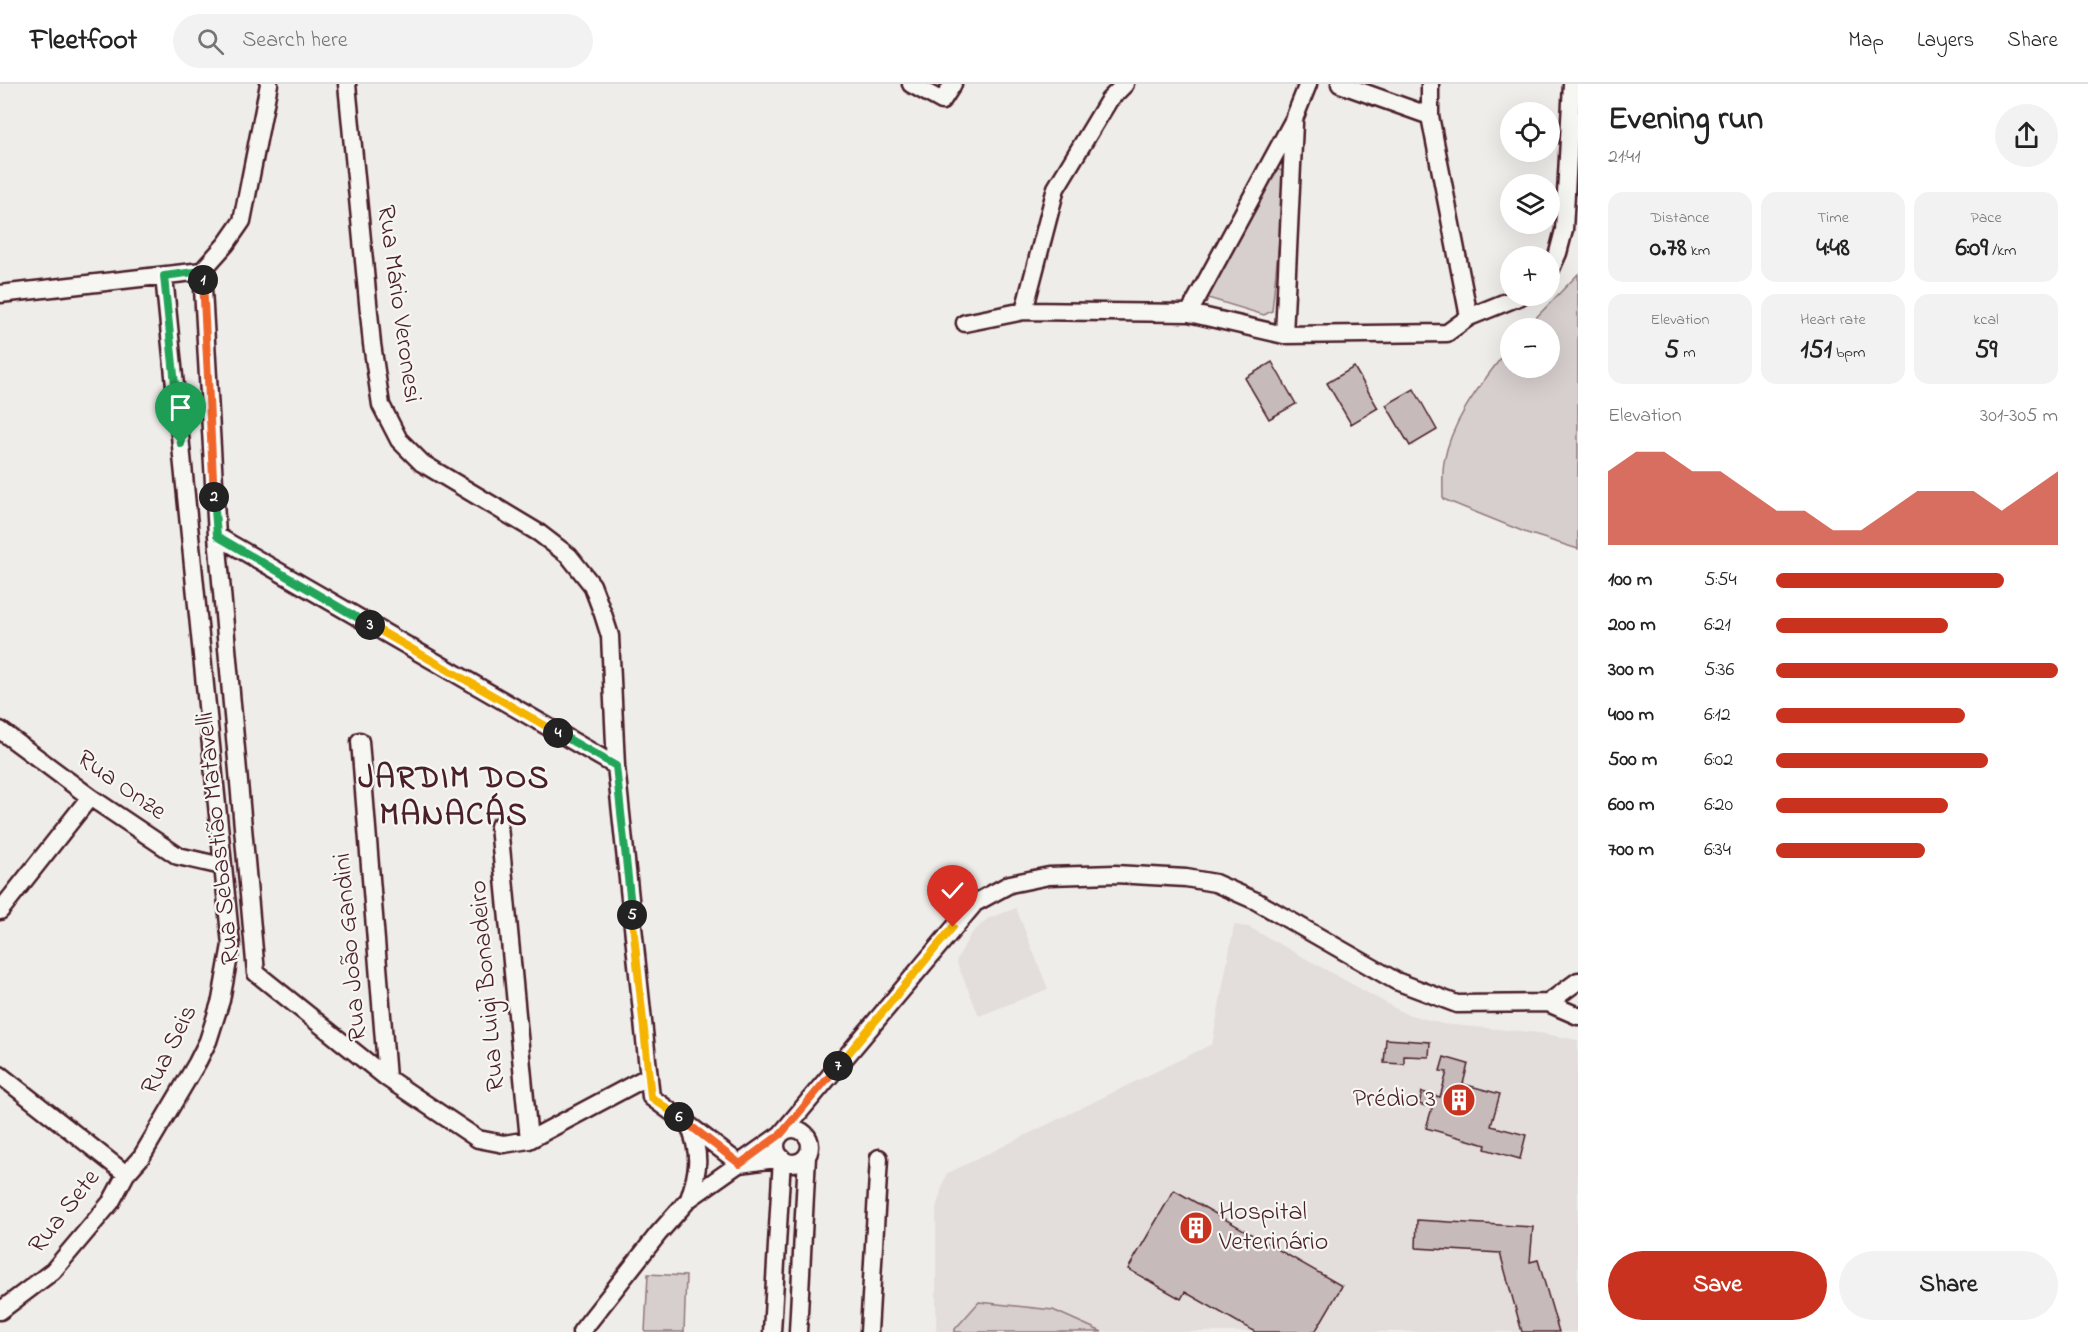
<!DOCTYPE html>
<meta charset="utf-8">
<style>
:root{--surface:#fff;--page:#f2f2f2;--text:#222;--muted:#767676;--line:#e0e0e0;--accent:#c8321e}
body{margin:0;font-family:"Indie Flower",sans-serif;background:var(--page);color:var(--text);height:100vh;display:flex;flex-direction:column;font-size:22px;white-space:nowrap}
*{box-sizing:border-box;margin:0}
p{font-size:20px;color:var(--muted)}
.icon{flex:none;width:33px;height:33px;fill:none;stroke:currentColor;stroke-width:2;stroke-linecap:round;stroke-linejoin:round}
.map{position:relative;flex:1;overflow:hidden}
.details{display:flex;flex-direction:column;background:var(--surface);width:510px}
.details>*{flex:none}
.controls{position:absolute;left:1500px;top:18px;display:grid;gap:12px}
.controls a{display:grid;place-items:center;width:60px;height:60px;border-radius:50%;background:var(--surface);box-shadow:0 6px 24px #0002;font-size:30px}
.pin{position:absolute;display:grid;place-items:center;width:51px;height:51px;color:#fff;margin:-62px -26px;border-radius:50% 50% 50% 0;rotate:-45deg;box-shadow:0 0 6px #0007}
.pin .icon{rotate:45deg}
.km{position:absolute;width:30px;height:30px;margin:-15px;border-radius:50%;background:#222;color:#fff;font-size:16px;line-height:30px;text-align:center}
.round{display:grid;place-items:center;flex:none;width:63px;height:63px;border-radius:32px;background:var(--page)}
.overview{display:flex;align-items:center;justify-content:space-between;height:102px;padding:0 30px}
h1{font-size:33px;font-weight:700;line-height:45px}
.stats{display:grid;grid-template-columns:repeat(3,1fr);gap:9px;height:102px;padding:6px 30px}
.stats div{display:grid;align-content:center;border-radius:15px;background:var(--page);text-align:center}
.stats b{font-size:26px;font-weight:700}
.stats small{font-size:16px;font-weight:400}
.stats p{font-size:16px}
.chart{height:168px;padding:12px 30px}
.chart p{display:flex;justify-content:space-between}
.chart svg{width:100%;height:108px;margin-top:6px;fill:var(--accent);opacity:.7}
.action{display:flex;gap:12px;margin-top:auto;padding:12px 30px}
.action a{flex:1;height:69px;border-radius:36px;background:var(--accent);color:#fff;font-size:24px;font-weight:700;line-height:69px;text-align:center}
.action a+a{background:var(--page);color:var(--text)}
ul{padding:0 30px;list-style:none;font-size:20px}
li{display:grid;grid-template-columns:96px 72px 1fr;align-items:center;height:45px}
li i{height:15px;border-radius:8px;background:var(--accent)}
header{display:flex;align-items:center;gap:36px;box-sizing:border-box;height:84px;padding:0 30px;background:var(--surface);border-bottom:2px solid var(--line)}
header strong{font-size:28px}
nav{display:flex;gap:33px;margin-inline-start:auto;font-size:21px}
.search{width:420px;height:54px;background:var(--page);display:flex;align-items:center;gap:15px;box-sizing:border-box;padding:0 21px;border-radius:33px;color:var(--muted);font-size:22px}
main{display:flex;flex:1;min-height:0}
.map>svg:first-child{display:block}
.built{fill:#e3dedc}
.green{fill:#d7cfce;stroke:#90777c;stroke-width:1.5}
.building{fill:#c6babb;stroke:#4a1f2b;stroke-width:1.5}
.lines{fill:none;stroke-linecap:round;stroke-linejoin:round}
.minor-casing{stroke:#4a1f2b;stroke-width:21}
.minor{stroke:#f6f6f2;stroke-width:16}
.split-1-casing{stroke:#fff;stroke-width:12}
.split-2-casing{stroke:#fff;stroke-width:12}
.split-3-casing{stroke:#fff;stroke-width:12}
.split-4-casing{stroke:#fff;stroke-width:12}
.split-5-casing{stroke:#fff;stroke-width:12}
.split-6-casing{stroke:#fff;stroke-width:12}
.split-7-casing{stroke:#fff;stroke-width:12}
.split-8-casing{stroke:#fff;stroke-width:12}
.split-1{stroke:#22a559;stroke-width:8}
.split-2{stroke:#f0652b;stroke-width:8}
.split-3{stroke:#22a559;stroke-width:8}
.split-4{stroke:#f5b400;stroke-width:8}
.split-5{stroke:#22a559;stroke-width:8}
.split-6{stroke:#f5b400;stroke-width:8}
.split-7{stroke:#f0652b;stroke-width:8}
.split-8{stroke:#f5b400;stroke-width:8}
.labels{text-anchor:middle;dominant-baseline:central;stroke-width:4.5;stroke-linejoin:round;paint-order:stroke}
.street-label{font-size:26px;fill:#4a1f2b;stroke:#f6f6f2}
.poi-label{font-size:26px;fill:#4a1f2b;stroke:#f6f6f2;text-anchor:end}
.district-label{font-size:32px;font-weight:bold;letter-spacing:1.5px;fill:#4a1f2b;stroke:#f6f6f2}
</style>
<header>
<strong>Fleetfoot</strong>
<div class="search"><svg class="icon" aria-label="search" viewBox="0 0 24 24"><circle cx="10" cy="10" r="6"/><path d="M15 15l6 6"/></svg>Search here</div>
<nav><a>Map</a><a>Layers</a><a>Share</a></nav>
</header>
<main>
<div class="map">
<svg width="1578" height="1248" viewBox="0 0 1578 1248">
<rect width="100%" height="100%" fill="#efedea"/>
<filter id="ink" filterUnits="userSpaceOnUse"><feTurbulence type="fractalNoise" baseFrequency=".0167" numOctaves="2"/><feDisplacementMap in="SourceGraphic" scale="12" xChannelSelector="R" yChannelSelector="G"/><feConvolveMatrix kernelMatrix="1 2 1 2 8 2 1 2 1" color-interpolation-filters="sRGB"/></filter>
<g filter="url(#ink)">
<path class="built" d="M1016,824l32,81 -69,27 -23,-55 14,-26 17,-16z
M1234,841l15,2 155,86 39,11 97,9 38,7v292h-642v-124l10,-34 266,-130z"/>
<path class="green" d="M1276,85l10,3 -14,139 -8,4 -56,-17v-5z
M1578,190v275l-51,-16 -84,-34c0,-12 -1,-25 1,-37 8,-45 40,-81 66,-116v22h40v-40h-24z
M648,1190l38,2 -2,56h-39z
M979,1218l74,8 49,22h-147v-3z"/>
<path class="building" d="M1272,278l24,42 -27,15 -24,-41z
M1354,283l24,41 -27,16 -24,-41z
M1414,305l23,41 -27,16 -24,-41z
M1386,955l44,3 -1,15 -25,-1v8l-20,-1z
M1444,973l24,7 -5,20 37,10 -9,32 35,9 -6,24 -35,-10 1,-4 -60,-17 6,-20 -13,-4 3,-12 18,5 7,-25 -7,-1z
M1174,1106l168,96 -27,46h-60l-70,-40 -4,7 -53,-30z
M1417,1136l116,7 -3,35 8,-2 21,72h-37l-22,-79 -84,-5z"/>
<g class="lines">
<g class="minor-casing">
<path id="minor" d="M347,0l25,260 9,61 18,35 23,23 117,70 30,23 23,29 11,29 7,22 6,130 35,331 38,28
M911,0l31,17 11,-17
M1340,0l90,32
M1430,0v32l39,201
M202,187l15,265 39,437 131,105 91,61 26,5 25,-4 120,-64
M1550,187l8,-18 6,-23 8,-146
M0,210l202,-23 24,-27 16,-23 27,-137
M1024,227l32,-123 53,-88 16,-16
M1189,229l105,-194 14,-35
M965,239l59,-12 165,2 95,22 163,-2 22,-16 52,-21
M1284,251l10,-212
M217,452l399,230
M0,646l90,67 88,59 44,10
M360,657l27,337
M499,742l30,314
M0,827l90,-114
M1548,919l30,13
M0,991l126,99
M776 1062a17 17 0 1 1 34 0a17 17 0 1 1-34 0Z
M689,1115c10,-29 12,-45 0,-74l51,39 42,-6 -10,174
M0,1227l53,-40 58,-69 15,-28 16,-18 55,-93 11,-22 13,-41 10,-55 -67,-669
M581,1248l77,-98 31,-35 92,-65 194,-231 35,-19 39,-8 66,-2 71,4 29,5 41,18 140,80 61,23 91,-1 30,-22
M798,1248l9,-176
M869,1248l10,-174"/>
</g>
<use href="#minor" class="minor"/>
</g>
</g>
<g class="lines" filter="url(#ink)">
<g class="split-1-casing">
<path id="split-1" d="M181,360l-17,-168 38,-5 1,9"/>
</g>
<g class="split-2-casing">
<path id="split-2" d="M203,196l11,217"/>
</g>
<g class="split-3-casing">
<path id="split-3" d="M214,413l3,39 153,89"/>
</g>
<g class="split-4-casing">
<path id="split-4" d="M370,541l188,108"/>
</g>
<g class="split-5-casing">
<path id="split-5" d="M558,649l58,33 16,149"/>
</g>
<g class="split-6-casing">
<path id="split-6" d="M632,831l19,182 28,20"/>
</g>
<g class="split-7-casing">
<path id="split-7" d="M679,1033l61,47 41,-30 57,-68"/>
</g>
<g class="split-8-casing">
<path id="split-8" d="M838,982l115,-139"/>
</g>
<use href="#split-1" class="split-1"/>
<use href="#split-2" class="split-2"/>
<use href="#split-3" class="split-3"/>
<use href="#split-4" class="split-4"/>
<use href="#split-5" class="split-5"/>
<use href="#split-6" class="split-6"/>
<use href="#split-7" class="split-7"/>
<use href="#split-8" class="split-8"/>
</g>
<defs>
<g id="building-disc" transform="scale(1.725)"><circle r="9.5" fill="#c8321e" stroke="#f6f6f2"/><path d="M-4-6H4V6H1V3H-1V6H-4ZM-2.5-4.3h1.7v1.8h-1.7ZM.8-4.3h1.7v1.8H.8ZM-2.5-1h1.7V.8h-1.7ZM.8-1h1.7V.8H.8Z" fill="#fff"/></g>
</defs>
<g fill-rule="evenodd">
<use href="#building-disc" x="1459" y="1016"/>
<use href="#building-disc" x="1196" y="1144"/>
</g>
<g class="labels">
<g class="street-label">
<text transform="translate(398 220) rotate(82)">Rua Mário Veronesi</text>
<text transform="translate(121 702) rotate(35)">Rua Onze</text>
<text transform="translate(219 754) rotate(-96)">Rua Sebastião Matavelli</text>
<text transform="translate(351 863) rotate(-95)">Rua João Gandini</text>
<text transform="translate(488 902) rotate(-95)">Rua Luigi Bonadeiro</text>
<text transform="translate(170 966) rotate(-64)">Rua Seis</text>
<text transform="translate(65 1128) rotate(-52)">Rua Sete</text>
</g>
<g class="poi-label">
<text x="1436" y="1016">Prédio 3</text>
<text x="1219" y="1129" text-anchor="start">Hospital<tspan x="1219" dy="30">Veterinário</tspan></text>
</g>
<g class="district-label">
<text x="454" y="695">JARDIM DOS<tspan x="454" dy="37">MANACÁS</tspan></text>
</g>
</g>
</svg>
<div class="controls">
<a><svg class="icon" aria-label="locate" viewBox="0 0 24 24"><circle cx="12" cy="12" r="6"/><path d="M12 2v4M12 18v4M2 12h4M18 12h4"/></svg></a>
<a><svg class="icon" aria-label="layers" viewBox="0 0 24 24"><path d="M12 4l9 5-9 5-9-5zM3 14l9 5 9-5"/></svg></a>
<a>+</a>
<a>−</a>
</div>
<div class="pin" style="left:181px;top:360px;background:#1e9e55"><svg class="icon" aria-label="arrive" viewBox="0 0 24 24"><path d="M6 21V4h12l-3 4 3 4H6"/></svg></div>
<div class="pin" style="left:953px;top:843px;background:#d93025"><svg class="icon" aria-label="check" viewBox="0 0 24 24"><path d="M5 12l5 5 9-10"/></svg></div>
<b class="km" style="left:203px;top:196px">1</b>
<b class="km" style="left:214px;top:413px">2</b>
<b class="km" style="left:370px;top:541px">3</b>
<b class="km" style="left:558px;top:649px">4</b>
<b class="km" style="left:632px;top:831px">5</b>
<b class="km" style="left:679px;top:1033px">6</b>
<b class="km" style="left:838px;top:982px">7</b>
</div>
<section class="details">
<div class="overview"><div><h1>Evening run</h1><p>21:41</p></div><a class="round"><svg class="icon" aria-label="share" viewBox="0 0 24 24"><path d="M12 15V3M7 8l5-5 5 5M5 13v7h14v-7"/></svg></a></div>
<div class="stats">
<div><p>Distance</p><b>0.78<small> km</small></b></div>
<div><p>Time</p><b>4:48</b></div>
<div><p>Pace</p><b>6:09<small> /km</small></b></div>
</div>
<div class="stats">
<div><p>Elevation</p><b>5<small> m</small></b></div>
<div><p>Heart rate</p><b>151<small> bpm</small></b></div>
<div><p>kcal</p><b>59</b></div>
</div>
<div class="chart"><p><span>Elevation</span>301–305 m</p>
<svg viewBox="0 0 160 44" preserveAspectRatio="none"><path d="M0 44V14L10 6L20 6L30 14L40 14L50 22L60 30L70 30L80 38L90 38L100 30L110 22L120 22L130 22L140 30L150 22L160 14V44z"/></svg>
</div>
<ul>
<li><b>100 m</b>5:54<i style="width:81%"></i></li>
<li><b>200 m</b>6:21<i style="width:61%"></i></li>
<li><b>300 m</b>5:36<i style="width:100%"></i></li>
<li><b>400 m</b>6:12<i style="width:67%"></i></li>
<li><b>500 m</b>6:02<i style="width:75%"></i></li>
<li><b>600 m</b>6:20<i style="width:61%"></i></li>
<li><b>700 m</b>6:34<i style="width:53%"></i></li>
</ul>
<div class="action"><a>Save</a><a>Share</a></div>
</section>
</main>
